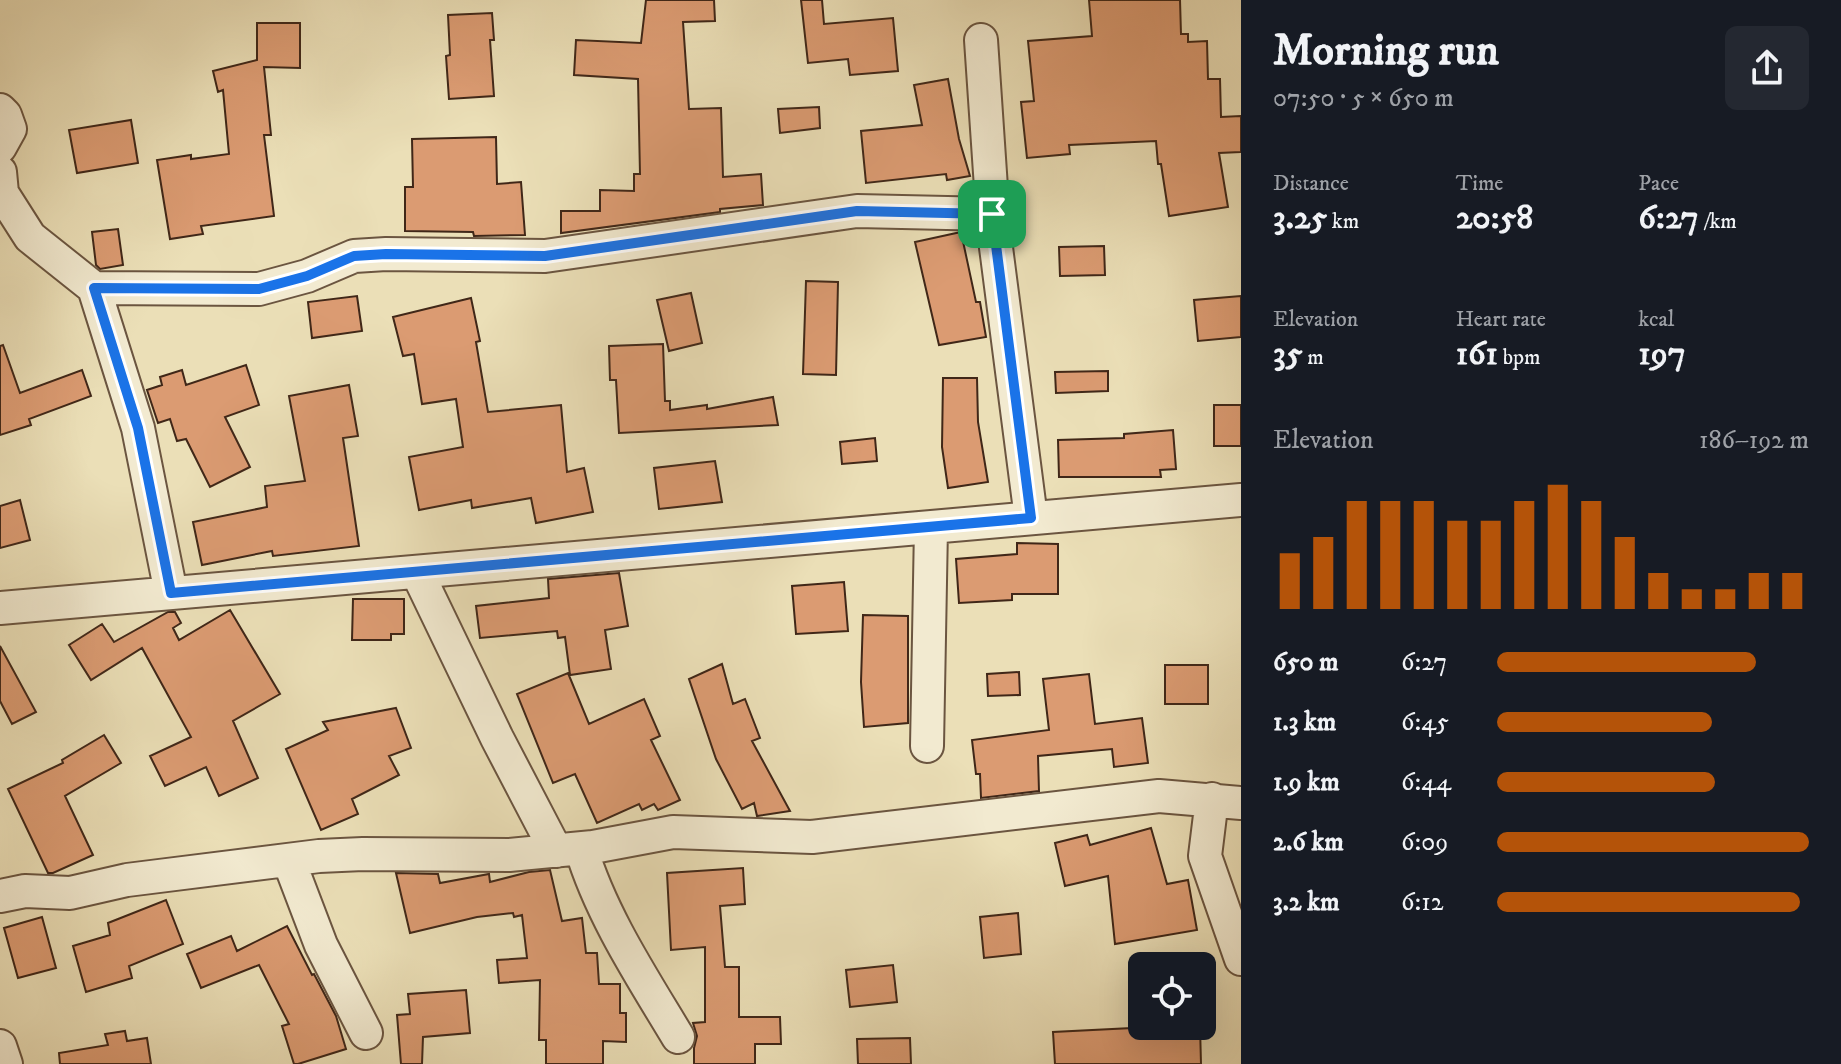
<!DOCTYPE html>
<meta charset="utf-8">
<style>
:root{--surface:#171b24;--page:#242831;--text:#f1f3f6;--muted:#9ea1a6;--accent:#b45309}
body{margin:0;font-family:"IM FELL DW Pica",serif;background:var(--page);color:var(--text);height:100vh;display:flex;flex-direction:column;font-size:30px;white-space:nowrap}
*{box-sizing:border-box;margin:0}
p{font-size:26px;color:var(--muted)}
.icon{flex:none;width:44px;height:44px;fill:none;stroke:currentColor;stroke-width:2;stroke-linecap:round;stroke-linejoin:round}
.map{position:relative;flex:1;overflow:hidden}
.details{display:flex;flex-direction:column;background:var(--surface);width:600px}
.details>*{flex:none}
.buttons{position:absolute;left:1128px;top:952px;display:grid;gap:16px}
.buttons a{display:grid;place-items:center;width:88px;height:88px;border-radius:12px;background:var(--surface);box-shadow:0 8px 32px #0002;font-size:40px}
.pin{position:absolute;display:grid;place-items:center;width:68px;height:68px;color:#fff;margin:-34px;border-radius:16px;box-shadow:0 4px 12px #0006}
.round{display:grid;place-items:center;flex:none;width:84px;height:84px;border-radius:12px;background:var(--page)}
.overview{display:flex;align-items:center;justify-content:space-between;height:136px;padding:0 32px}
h1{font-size:44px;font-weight:800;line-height:60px}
.stats{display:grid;grid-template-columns:repeat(3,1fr);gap:12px;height:136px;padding:8px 32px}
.stats div{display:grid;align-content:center}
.stats b{font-size:34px;font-weight:800}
.stats small{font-size:22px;font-weight:400}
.stats p{font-size:22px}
.chart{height:224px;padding:16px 32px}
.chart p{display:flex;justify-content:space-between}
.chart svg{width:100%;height:144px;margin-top:8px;stroke:var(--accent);stroke-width:6}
ul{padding:0 32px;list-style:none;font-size:26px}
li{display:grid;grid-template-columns:128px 96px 1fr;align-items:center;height:60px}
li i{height:20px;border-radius:10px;background:var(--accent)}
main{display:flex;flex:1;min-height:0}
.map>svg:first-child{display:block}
.building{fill:#db9b72;stroke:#402718;stroke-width:2}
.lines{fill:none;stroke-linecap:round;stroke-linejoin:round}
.minor-casing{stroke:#6b5540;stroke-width:36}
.minor{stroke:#f2ead0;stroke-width:32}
.route-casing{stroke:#fff;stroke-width:16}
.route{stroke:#1a73e8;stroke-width:10}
</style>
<main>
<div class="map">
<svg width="1241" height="1064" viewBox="0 0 1241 1064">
<rect width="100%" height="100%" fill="#ebdfb7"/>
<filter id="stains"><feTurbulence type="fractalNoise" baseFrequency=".0025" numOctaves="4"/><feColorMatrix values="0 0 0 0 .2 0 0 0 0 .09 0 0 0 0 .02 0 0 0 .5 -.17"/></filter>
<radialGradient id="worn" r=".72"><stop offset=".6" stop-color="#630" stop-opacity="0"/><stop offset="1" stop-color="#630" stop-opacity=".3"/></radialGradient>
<path class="building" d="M646,0h68l1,21 -32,1 6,87 32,-1 2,69 38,-3 2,31 -43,4v3l-159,21v-22h39v-21l34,1v-17h6l-2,-95 -64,-4 2,-35 65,3z
M801,0h21l2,24 69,-6 5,53 -48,4 -2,-16 -40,4z
M1089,0h91l1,34h7v8l19,-1 1,38h12l1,38 20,-1v36l-22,1 9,54 -59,9 -8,-52h-3l-2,-23 -87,4 1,9 -43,4 -6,-56 13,-1 -6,-60 64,-5z
M492,13l2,27h-4l4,56 -45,3 -3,-43 4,-1 -2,-40z
M257,23h43v45l-36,-1 7,68h-7l10,81 -73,10 2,8 -33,5 -13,-79 34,-5v4l38,-5 -6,-64 -5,2 -5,-21 44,-11z
M948,79l11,60 11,37 -23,4 -1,-6 -80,9 -5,-52 61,-6 -8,-40z
M819,107l1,21 -40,5 -2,-24z
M131,120l7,43 -61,10 -8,-43z
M496,137l1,47 24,-2 4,53 -51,1 -1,-4 -68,-1v-44h8l-1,-48z
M118,229l5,36 -23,4 -4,-4 -4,-33z
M961,232l15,70h4l6,35 -47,8 -24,-103z
M1104,246l1,29 -45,1 -1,-29z
M806,281l32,1 -2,93 -33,-1z
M691,293l11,50 -33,8 -12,-51z
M357,296l5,35 -50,7 -4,-36z
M1241,296v41l-43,4 -4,-41z
M471,298l9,43 -4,1 12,70 73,-7 6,67 17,-4 9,44 -57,11 -5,-25 -59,10 -1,-8 -52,10 -10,-53 54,-10 -7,-48 -34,5 -8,-50 -11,2 -10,-39z
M663,344l2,57h5v9l37,-5v4l66,-12 5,28 -159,8 -3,-53h-6l-1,-34z
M3,345l17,48 62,-23 9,26 -62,23 2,6 -31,10v-89z
M246,365l13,40 -34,12 25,50 -40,20 -24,-48 -9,2 -7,-22 -12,4 -11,-33 15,-5 -2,-8 22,-7 4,15z
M1108,371v20l-52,2 -1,-21z
M943,378h34l1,44 10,60 -40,6 -6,-41z
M349,385l9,51 -15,2 16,108 -86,10 -1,-5 -70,14 -9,-43 74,-15 -2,-21 40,-5 -16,-85z
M1214,405h27v41h-27z
M1173,430l3,39 -16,1 1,7h-102l-1,-37 66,-2v-4z
M875,438l2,23 -35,3 -2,-22z
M715,461l7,41 -63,7 -5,-41z
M20,500l10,40 -30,8v-42z
M1017,543l41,1v50h-46v6l-53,3 -3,-44 61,-5z
M619,573l9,53 -23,4 6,39 -41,6 -5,-38 -7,1 -1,-7 -77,7 -4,-32 73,-8 -1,-19z
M844,582l4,49 -52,3 -4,-48z
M353,599h51v35h-13v6h-39z
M230,610l50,84 -47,27 25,57 -39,18 -13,-29 -41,19 -15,-30 41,-19 -49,-89 -51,32 -22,-35 33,-21 12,18 54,-30h7l6,11 -8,5 6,12z
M863,615l45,1v107l-44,4 -3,-45z
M0,646l36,66 -24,12 -12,-23z
M722,664l11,40 12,-5 15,39 -8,3 38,70 -33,5 -3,-13 -12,6 -26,-50 -27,-80z
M1165,665h43v39h-43z
M1019,672l1,23 -32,1 -1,-22z
M568,673l21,51 55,-25 16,37 -9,4 29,60 -22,10 -4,-6 -12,6 -3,-6 -42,19 -22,-49 -22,9 -36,-89z
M1089,674l6,50 47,-6 6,45 -34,4 -2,-18 -74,7 1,35 -58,7 -1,-24h-4l-4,-34 77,-10 -6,-51z
M396,708l15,40 -22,8 10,19 -47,24 6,15 -37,16 -35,-81 42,-19 -5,-8z
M104,735l17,28 -56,33 28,59 -40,18h-5l-40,-84 55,-26 -1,-3z
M1151,828l16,56 21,-4 9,50 -82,14 -7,-68 -43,10 -10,-43 32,-8 3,10z
M743,868l2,36 -25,2 5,61h14v50h41l1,27h-26v20h-61v-16l3,-12 -4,-13 12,-1v-75l-34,3 -4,-77z
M550,870l12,51 20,-3 4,35h11l2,31h21v29h6v29l-23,-1v23h-57v-24h-7l1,-60 -41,3 -2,-23 30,-2 -5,-43 -8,2 -1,-4 -36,4 -67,16 -14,-60 42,1 2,9 49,-9 1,8 39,-10z
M166,900l17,44 -54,22 3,12 -46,14 -13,-46 37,-11 -2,-12z
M1018,913l3,41 -37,4 -4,-41z
M42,917l14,51 -38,10 -14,-50z
M287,926l25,49 2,-1 22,42 10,33 -48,15h-4l-12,-38 7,-2 -30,-59 -58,23 -14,-34 44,-18 6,15z
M893,965l4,37 -47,5 -4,-37z
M466,990l4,43 -47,4 -1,27h-21l-4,-49 13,-1 -2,-20z
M1132,1026h68l1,38h-146l-2,-32 79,-4z
M125,1031l2,10 20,-3 4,26h-91l-1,-11 49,-8 -3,-11z
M910,1038l1,26h-53l-1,-25z"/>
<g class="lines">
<g class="minor-casing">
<path id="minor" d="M981,40l13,192 37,286
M0,110l5,5 5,14 -10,18
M0,172l2,21 28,44 64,51 44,140 33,165
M94,288l165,1 48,-13 47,-20 32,-2 159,2 312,-45 135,3
M417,572l80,166 59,113
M0,608l1241,-108
M927,746l4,-219
M1212,799l-7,57 36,103
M581,848c20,67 61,129 97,189
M289,861l32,84 45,88
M0,896l25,-5 45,2 57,-13 192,-24 44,-2 146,1 84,-8 80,-15 139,5 347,-41 82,7
M0,1046l6,18"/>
</g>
<use href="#minor" class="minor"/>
</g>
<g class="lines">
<g class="route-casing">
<path id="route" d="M857,211l135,3 39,304 -860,75 -33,-165 -44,-140 165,1 48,-13 47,-20 32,-2 159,2z"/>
</g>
<use href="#route" class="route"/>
</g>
<rect width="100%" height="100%" filter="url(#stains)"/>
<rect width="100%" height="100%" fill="url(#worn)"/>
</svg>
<div class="buttons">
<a><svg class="icon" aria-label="locate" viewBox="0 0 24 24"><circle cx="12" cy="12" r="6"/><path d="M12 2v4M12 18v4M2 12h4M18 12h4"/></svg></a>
</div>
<div class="pin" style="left:992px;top:214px;background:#1e9e55"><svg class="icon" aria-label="arrive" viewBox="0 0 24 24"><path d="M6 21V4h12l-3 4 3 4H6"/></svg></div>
</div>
<section class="details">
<div class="overview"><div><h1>Morning run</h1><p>07:50 · 5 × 650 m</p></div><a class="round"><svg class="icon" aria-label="share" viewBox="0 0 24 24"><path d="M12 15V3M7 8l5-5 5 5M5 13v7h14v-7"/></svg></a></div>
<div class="stats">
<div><p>Distance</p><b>3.25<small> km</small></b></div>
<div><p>Time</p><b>20:58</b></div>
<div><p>Pace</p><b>6:27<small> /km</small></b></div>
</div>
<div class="stats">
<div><p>Elevation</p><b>35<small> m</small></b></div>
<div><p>Heart rate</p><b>161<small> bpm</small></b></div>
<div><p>kcal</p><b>197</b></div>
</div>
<div class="chart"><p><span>Elevation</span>186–192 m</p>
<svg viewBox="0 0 160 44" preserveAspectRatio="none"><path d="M5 44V27M15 44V22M25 44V11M35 44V11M45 44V11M55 44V17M65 44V17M75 44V11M85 44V6M95 44V11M105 44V22M115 44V33M125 44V38M135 44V38M145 44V33M155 44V33"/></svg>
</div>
<ul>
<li><b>650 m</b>6:27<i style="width:83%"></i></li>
<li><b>1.3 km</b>6:45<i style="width:69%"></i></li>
<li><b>1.9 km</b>6:44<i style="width:70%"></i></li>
<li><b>2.6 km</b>6:09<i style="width:100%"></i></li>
<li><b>3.2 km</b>6:12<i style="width:97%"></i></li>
</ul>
</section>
</main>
